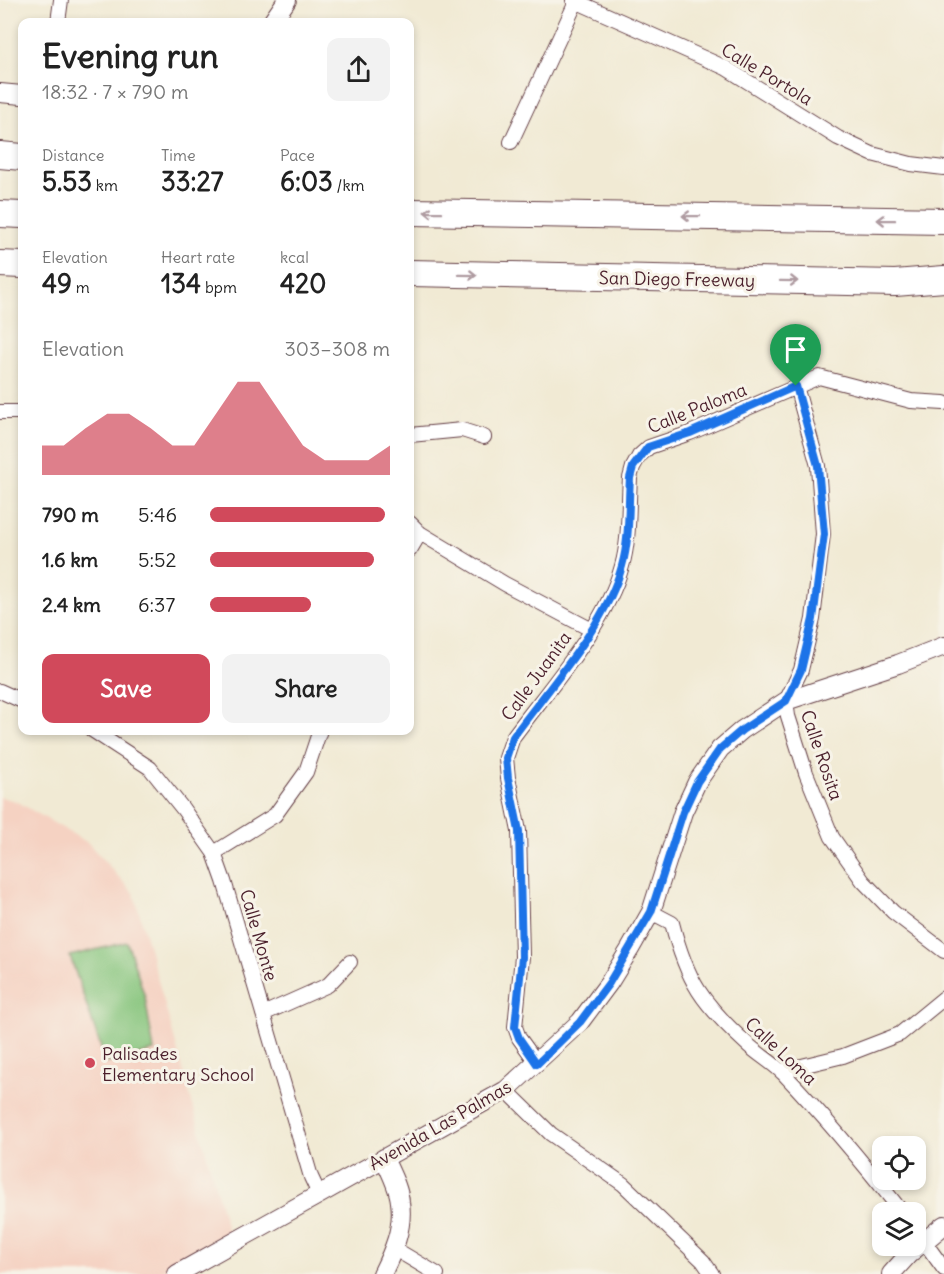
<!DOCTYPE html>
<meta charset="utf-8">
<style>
:root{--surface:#fff;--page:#f2f2f2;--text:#222;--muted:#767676;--accent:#d1495b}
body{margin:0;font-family:Delius,sans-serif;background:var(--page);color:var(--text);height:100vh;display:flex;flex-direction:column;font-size:22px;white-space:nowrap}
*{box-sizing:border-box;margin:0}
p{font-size:20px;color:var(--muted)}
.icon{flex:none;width:33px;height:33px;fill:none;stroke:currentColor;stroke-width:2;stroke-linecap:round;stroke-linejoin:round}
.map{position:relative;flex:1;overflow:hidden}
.sheet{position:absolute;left:18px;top:18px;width:396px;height:717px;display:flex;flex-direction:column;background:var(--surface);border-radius:12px;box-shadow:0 3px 9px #0003}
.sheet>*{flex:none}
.controls{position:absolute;left:872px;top:1136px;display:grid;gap:12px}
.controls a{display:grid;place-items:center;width:54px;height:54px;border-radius:12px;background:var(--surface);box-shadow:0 3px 9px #0003;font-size:30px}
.pin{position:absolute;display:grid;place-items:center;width:51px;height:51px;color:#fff;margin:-62px -26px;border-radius:50% 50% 50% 0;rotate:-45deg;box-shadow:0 0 6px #0007}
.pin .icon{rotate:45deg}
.round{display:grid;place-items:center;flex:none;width:63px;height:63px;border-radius:12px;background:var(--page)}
.overview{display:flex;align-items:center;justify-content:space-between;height:102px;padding:0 24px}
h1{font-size:33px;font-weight:800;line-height:45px}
.figures{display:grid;grid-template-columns:repeat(3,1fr);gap:9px;height:102px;padding:6px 24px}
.figures div{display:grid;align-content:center}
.figures b{font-size:26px;font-weight:800}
.figures small{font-size:16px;font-weight:400}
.figures p{font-size:16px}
.chart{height:168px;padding:12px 24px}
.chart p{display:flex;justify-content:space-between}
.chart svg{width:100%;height:108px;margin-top:6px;fill:var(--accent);opacity:.7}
.action{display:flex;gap:12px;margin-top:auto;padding:12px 24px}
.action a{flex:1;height:69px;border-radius:12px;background:var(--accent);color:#fff;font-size:24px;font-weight:800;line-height:69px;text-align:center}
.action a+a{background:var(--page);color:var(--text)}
ul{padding:0 24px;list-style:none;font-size:20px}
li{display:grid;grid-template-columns:96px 72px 1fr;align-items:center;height:45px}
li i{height:15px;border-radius:8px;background:var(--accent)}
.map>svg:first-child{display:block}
.built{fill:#f5d2c2}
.green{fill:#85c47c;stroke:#687254;stroke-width:1.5}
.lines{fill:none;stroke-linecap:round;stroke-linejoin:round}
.minor-casing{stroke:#633d44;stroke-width:16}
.tertiary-casing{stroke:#633d44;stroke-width:20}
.motorway-casing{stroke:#633d44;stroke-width:28}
.minor{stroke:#fff;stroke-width:14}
.tertiary{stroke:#fff;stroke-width:18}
.motorway{stroke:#fff;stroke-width:26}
.oneway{stroke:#ae9aa0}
.route-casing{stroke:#fff;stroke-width:12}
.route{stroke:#1a73e8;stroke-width:8}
.poi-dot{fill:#d1495b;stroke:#f7f3e8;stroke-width:2}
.labels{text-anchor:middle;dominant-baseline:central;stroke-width:6;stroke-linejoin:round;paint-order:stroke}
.street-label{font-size:18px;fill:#4a1f2b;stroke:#f7f3e8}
.poi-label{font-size:18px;fill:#4a1f2b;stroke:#f7f3e8;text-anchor:start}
</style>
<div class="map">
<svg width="944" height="1274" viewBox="0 0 944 1274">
<rect width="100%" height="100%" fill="#f7f3e8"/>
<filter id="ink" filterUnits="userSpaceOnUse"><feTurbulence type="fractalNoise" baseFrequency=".0167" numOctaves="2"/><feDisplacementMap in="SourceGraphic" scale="12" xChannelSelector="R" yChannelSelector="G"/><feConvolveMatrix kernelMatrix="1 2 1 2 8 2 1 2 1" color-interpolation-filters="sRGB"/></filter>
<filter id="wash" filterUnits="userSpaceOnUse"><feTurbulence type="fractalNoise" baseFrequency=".008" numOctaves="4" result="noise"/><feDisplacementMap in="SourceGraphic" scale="24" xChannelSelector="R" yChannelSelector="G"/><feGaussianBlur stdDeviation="1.35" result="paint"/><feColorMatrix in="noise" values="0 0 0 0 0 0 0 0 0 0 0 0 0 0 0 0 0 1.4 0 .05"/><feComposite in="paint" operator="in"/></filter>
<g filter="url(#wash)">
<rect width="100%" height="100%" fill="#f1ead4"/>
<path class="built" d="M0,797l16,4 72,42 46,51 94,338 -71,42h-157z"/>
<path class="green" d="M127,942l18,55 9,54 -48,12 -36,-107z"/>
</g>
<g filter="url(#ink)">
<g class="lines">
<g class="minor-casing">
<path id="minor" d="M573,0l153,68 112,70 34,16 39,10 33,4
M58,22l3,-22
M511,142l66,-142
M796,386l22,80 5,68 -10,85 -12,51 -15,31 2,15 18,57 26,64 31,44 30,31 51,39
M0,412h22
M410,435l52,-5 22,7
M410,523l10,10 85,51 87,46
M410,550l10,-17
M0,691l22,10
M92,730l58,38 33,41 31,44 10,28 87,296 8,17
M214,853l61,-38 31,-43 14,-42
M651,912l21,11c15,59 31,81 75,121 12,11 25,18 36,29 42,44 81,91 119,139
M263,1014l65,-29 22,-23
M537,1063l-18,-25 -4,-11 7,-70 -3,-126 -11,-53 -2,-20 7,-21c37,-50 93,-112 109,-171 8,-28 6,-59 8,-88l3,-11 6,-11 10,-9 41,-14 129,-56 92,24 33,2
M781,1071l62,-15 57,-22 44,-36
M506,1090l45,44 72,50 80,77 9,13
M915,1229l29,40
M395,1249l42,25"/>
</g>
<g class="tertiary-casing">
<path id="tertiary" d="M272,22l15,-22
M0,93l22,2
M177,1274l329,-184 74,-68 29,-39 21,-34 21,-37 32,-100 14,-30 23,-33 22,-19 44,-29 112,-37 46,-18
M382,1274c11,-22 22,-46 18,-72 -1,-14 -10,-30 -16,-44
M891,1274l18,-20 35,-29"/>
</g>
<g class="motorway-casing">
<path id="motorway" d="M0,155l22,2
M410,212l534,9
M0,214l22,1
M0,264l22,1
M410,273l485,10 49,-4"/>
</g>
<use href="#minor" class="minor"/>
<use href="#tertiary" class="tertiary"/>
<use href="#motorway" class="motorway"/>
</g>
<defs><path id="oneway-shaft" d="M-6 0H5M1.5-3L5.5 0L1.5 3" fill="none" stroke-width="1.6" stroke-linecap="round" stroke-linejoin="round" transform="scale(1.5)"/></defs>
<g class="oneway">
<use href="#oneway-shaft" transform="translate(433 212) rotate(-179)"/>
<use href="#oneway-shaft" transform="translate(691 216) rotate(-179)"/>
<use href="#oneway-shaft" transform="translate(886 220) rotate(-179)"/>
<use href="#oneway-shaft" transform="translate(468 275) rotate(1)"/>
<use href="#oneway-shaft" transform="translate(789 281) rotate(1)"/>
</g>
</g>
<g class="lines" filter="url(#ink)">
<g class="route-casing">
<path id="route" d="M796,386l22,80 6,68 -11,85 -12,51 -15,31 -44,29 -22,19 -23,33 -14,30 -32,100 -42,71 -29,39 -43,42 -18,-26 -4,-11 7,-70 -3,-126 -11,-53 -2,-20 7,-21c37,-51 93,-112 109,-171 8,-28 6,-59 8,-88l3,-11 15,-20 42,-14z"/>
</g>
<use href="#route" class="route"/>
</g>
<circle class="poi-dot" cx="90" cy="1063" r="6"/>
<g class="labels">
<g class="street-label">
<text transform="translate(767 74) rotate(31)">Calle Portola</text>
<text transform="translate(677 279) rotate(1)">San Diego Freeway</text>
<text transform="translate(697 408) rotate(-22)">Calle Paloma</text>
<text transform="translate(536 676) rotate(-54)">Calle Juanita</text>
<text transform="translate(822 755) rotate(71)">Calle Rosita</text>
<text transform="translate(259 935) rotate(74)">Calle Monte</text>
<text transform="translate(781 1051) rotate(43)">Calle Loma</text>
<text transform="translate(440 1125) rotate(-30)">Avenida Las Palmas</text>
</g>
<g class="poi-label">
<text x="102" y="1053">Palisades<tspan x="102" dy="21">Elementary School</tspan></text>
</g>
</g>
</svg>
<div class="controls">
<a><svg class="icon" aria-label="locate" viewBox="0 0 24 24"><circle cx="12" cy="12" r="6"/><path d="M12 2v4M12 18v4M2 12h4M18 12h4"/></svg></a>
<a><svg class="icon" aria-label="layers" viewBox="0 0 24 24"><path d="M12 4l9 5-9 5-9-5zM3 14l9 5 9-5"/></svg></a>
</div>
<div class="pin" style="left:796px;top:386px;background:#1e9e55"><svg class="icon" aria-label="arrive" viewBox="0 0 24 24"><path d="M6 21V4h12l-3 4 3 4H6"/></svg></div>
<section class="sheet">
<div class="overview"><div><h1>Evening run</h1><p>18:32 · 7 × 790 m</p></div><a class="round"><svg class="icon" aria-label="share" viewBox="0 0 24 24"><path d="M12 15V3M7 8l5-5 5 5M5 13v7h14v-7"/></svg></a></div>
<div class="figures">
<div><p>Distance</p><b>5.53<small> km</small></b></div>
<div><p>Time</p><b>33:27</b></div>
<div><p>Pace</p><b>6:03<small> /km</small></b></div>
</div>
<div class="figures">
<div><p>Elevation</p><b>49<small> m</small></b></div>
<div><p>Heart rate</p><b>134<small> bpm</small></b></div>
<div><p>kcal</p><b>420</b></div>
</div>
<div class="chart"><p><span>Elevation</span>303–308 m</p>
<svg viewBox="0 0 160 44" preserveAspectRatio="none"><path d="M0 44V32L10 32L20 25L30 19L40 19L50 25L60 32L70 32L80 19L90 6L100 6L110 19L120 32L130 38L140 38L150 38L160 32V44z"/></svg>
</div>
<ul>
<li><b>790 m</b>5:46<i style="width:97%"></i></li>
<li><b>1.6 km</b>5:52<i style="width:91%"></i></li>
<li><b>2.4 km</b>6:37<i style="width:56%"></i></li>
</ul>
<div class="action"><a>Save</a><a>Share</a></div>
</section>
</div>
